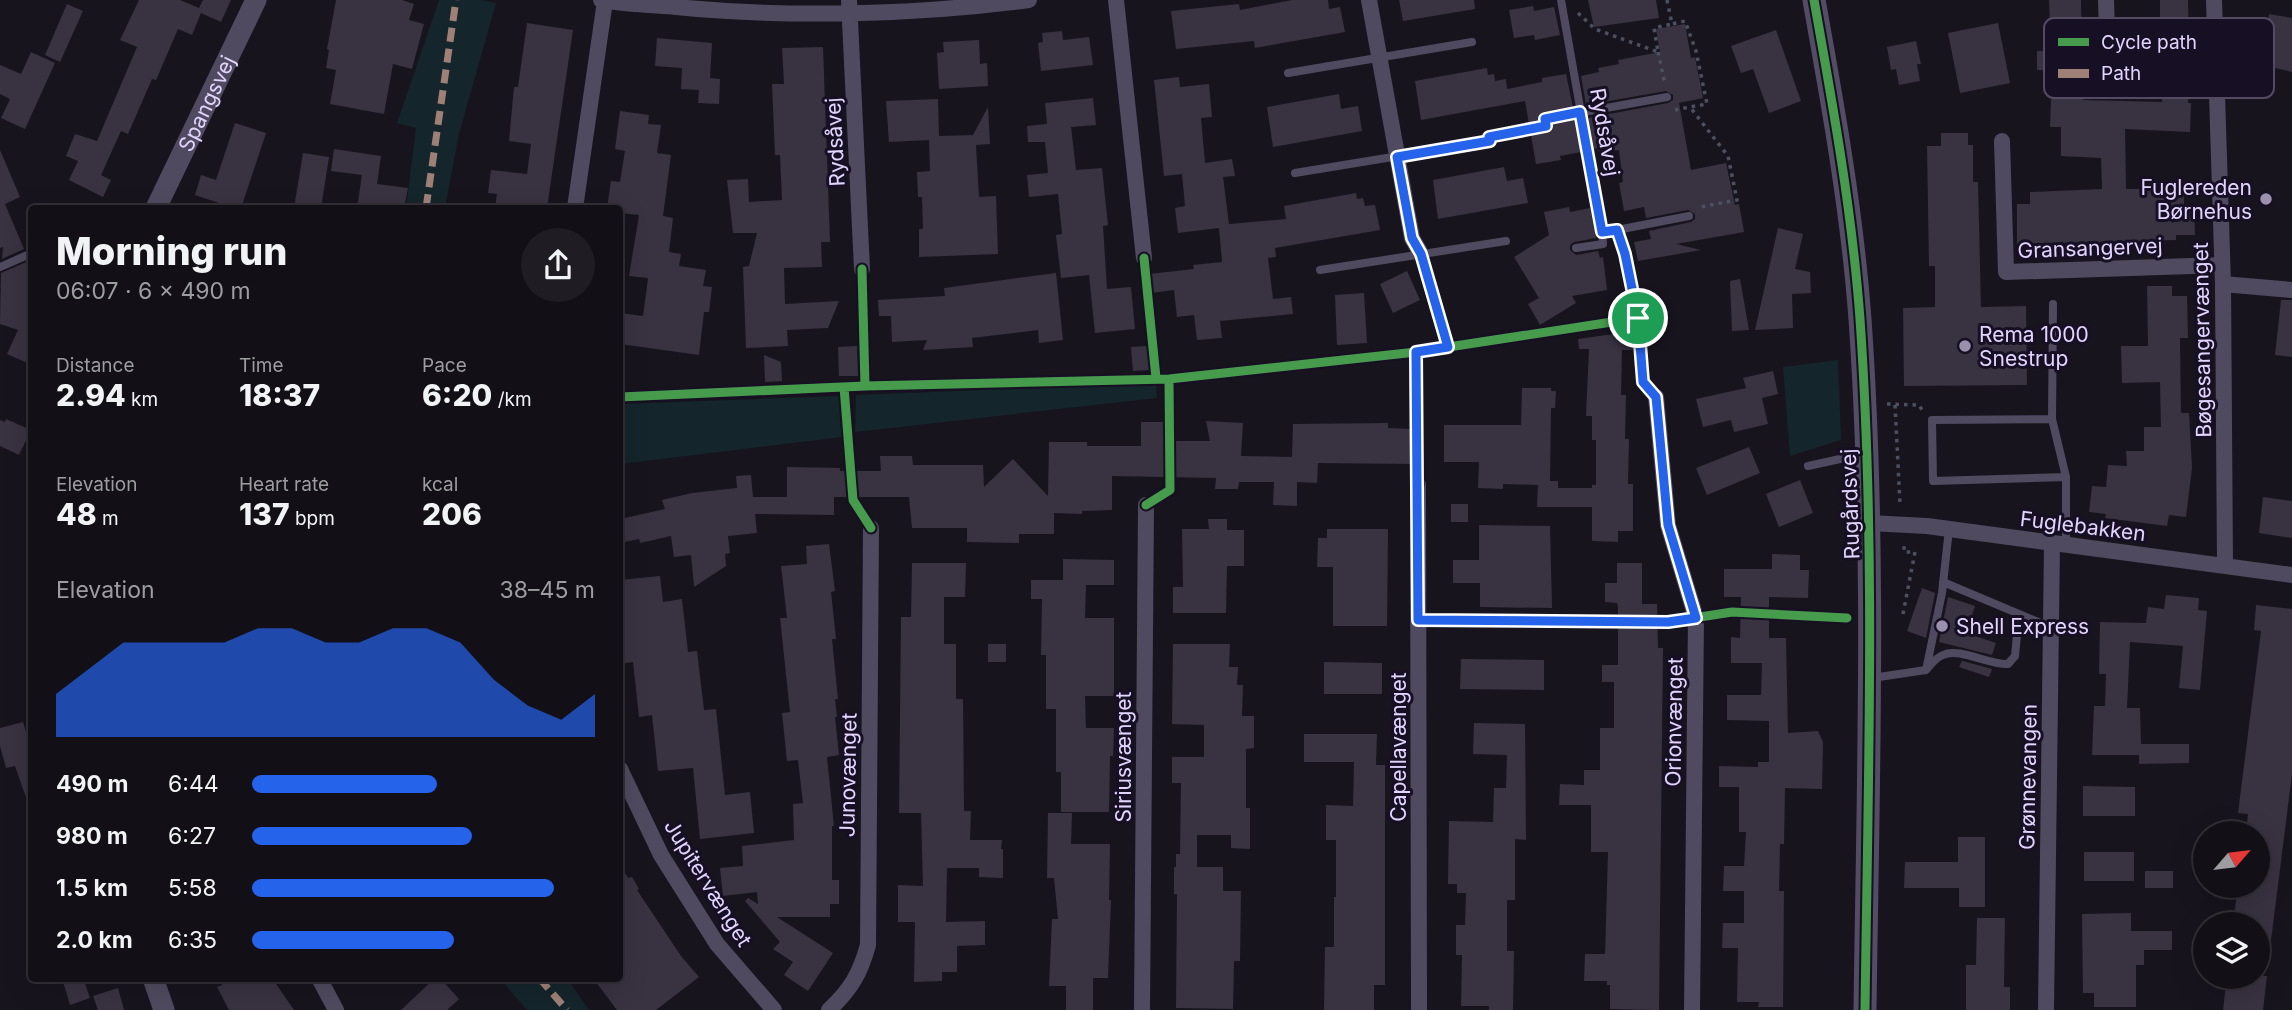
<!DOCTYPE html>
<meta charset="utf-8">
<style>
:root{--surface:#120f16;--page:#1f1d23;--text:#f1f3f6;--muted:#9c9ca1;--line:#312f35;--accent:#2563eb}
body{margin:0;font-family:Inter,sans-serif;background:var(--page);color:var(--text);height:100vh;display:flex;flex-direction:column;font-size:26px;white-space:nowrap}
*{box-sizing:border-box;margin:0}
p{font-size:23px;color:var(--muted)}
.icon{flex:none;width:38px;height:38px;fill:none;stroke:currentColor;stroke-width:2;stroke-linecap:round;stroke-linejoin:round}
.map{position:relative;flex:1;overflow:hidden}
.drawer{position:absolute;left:28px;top:205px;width:595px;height:777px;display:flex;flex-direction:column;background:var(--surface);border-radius:7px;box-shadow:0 7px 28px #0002,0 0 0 2px var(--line)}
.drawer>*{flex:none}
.needle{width:46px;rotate:62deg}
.controls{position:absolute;left:2193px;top:821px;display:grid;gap:14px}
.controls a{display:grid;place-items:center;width:77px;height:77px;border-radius:50%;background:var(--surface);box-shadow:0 7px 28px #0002,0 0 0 2px var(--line);font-size:35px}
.pin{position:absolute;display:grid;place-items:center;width:60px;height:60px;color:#fff;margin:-30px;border:4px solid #fff;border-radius:50%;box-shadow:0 2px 7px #0007}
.round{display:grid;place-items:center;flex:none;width:74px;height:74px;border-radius:37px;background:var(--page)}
.head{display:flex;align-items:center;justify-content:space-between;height:119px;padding:0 28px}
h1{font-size:38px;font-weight:800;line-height:52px}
.figures{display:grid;grid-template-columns:repeat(3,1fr);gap:10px;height:119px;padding:7px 28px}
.figures div{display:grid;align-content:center}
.figures b{font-size:30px;font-weight:800}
.figures small{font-size:19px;font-weight:400}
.figures p{font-size:19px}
.chart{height:196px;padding:14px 28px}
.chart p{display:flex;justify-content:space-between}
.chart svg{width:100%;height:126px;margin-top:7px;fill:var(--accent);opacity:.7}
ul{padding:0 28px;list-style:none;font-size:23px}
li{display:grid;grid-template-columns:112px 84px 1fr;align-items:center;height:52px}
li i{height:18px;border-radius:9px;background:var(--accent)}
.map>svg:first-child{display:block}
.green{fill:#14252b}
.building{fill:#383241}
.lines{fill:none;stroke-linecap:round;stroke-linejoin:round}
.path{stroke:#4b5160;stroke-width:3.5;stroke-dasharray:3.5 5;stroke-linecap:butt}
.service{stroke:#4f4a5f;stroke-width:8}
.minor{stroke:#4f4a5f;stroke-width:16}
.tertiary{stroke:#4f4a5f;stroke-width:21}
.secondary{stroke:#544c65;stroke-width:23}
.quiet{stroke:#9e8076;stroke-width:7;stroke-dasharray:14 7;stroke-linecap:butt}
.cycleway-casing{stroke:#170f23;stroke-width:13}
.cycleway{stroke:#469c4c;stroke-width:9}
.route-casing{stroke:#fff;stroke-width:14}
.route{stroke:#2563eb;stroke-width:9}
.poi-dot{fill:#9b91af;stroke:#170f23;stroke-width:2.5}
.labels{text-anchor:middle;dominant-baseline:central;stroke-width:6;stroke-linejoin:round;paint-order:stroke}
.street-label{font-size:21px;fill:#e2d4fd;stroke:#170f23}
.poi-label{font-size:21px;fill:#e2d4fd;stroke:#170f23;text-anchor:start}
.key{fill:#170f23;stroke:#544a64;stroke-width:2}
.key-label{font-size:19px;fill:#e2d4fd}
</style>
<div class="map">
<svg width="2292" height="1010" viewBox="0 0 2292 1010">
<rect width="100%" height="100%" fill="#18141e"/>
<path class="green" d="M439,0h42l15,3 -37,131 -14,74h-39l10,-80 -19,-5z
M1838,360l3,80 -51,16 -7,-89z
M1156,383l1,15 -302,34 1,-37z
M840,396l2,41 -222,27v-60z
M499,978h68l22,32h-62z"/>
<path class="building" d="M139,0h41l19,8 4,-8h28l-10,22 -20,-9 -9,22 -14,-6 -22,51 -4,-1 -24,55 -7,-3 -20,44 10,5 -8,17 -34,-17 9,-19 -12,-5 9,-22 22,7 40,-94 -17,-7z
M336,0h66l12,4 -5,16 15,4 -12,45 -19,-5 -9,50 -54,-10 6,-34 -10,-2 3,-18 -2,-1z
M1292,0h36l1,9 11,-2 5,25 -90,16 -1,-7 -78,8 -5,-38 68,-7 1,6z
M1399,0h75l1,9 -72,12z
M1588,0h68l3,18 -65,9z
M2049,0h32l2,100 79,2v-12h26v13h3l-1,29 -65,-3 1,60h58v17h10l1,29h-19v5l-159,4v-40h13v-12l72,-3 -1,-31 -40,-2v-29h-11l2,-57h-15v-19h14z
M2160,0h28l1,47 -29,1z
M67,4l16,7 -23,51 -15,-7z
M1533,6l1,5 20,-4 6,28 -25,5 -1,-5 -20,3 -5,-28z
M2269,14l23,4v54l-30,-7z
M527,23l46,7 -26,178h-52l2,-14 -9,-1 3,-23 36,4 4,-30 -22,-3 5,-54h4z
M1998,23l12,60 -50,10 -12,-60z
M1685,24l6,34 4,-1 8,41 -24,5 12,67 35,-7 9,42 4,-1 5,28 -68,12 25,6 -63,11 -4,-19 17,-3 -2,-8 42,-9 4,-3v-5l-7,-4 -42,8 -2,-11 -20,4 -5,-28 4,-1 -4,-32 -20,3 -1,-5 -4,1 -6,-31 80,-15 5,-3v-5l-7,-4 -80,14 -5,-29 18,-4 -1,-4 21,-4 -1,-4 42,-8 -4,-23z
M1776,30l25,71 -32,12 -16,-44 -12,4 -10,-27z
M1062,31l1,9 26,-3 4,28 -52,6 -3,-28 5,-1 -1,-9z
M657,38l55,5 -2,35 10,1 -1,25 -21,-1 1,-13 -18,-1 1,-21 -27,-2z
M979,40l1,24 7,-1 1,23 -49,3 -2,-36 7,-1 -1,-10z
M1916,41l5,23h-4l3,17 -21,4 -3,-16 -5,1 -4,-23z
M823,47l7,195h-9l1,25 -38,1 1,36 54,-3 -11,27 -41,2 1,16 -42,2 -3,-81 6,-1 8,-33h-24l-6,-53 21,-1 1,23 33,-2 -2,-45h-5l-3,-71h12l-2,-36z
M31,52l24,11 -30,66 -24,-11 9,-19 -10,-5v-29l21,9z
M1487,68l1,7 6,-1 1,7 11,-2 1,10 35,-7v-4l24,-4 7,33 -30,6 -4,3v5l6,4 31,-5 5,32 -21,4 1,4 -25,4 -11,-63 -104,19 -6,-39z
M1179,77l1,10 29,-3 3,33 -11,1 4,45 27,-4 3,17 -12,1 6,47 57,-5 -2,-13 72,-13 1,6 6,-1 2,8 10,-1 5,25 -105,18 1,9 -8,1 5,41 18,-2 2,17 -73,7 2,17 -25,2 -3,-25 -17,2 -3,-27 -23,3 -2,-19 45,-5 -1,-4 29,-3 -3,-34 -41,5 -3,-25 10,-2 -3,-32 -18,2 -10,-96z
M1339,94l2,15 17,-3 4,25 -89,16 -6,-40z
M1093,98l3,27 -25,2 5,43 26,-2 6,57 -5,1 4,63 24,-2 4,42 -40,4 -6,-58 -28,3 -5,-43 6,-1 -4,-40 -29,3 -2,-22 21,-2 -3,-31h-17l-1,-16 20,-2 -2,-21z
M938,99l1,37 34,-1 15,-28 2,37 -14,1 3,52 17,-1 2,58 -79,3v-28h4l-1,-32h-4l-1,-25 13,-1 -1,-31 -40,2 -3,-41z
M620,111l29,4 -1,9 13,1 -4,28 14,2 -8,61 10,2 -4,34 12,2 -2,12 27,4 -3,16 9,1 -3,25h-5l-5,43 -79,-11v-31l23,3 5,-38 -19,-2 10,-61 -19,-2v-5h-13l4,-27 9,1 5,-31 -10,-2z
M235,123l31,10 -25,75h-7l-39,-13 6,-20 15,5z
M1941,133h27v12h5v37h5l3,125 45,-1 1,79 -123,1 -1,-78 32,-1v-41h-6l-2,-120h14z
M334,149l47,7 -4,28 31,4 -4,20h-47l5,-33 -31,-4z
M0,150l20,47 -15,7 19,45 -22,10 1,-12 -3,1z
M303,153l26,4 -8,51h-27z
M1504,167l3,14 16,-3 5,25 -90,16 -5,-39z
M1569,207l1,5 20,-4 6,30 -22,4 -4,3v5l6,5 22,-4 2,7 3,-1 4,33 -35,6 4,7 -36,22 -12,-21 11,-6 -25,-41 35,-22 -5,-23z
M1778,228l25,6 -8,35 15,3 1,21 -19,1 1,34 -38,2z
M29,261l3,6v98l-25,-11 11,-24 -18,-6 1,-51z
M1407,271l13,29 -27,13 -13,-29z
M1056,273l7,67 -24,3 -1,-13 -66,8 1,9 -50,3 4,-10 -35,2 -1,-26h-12l-1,-16 67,-4 -1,-8z
M1740,279l9,51 -17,1 -2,-50z
M2147,286h25v10h15l1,42h-8l1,75h8l3,55 -6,49 -17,-2 -2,11 -62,-8 1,-4 -17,-2 3,-26 14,1 2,-22 19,1 -1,-15h18v-24h17l-1,-45 -38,1 -1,-37h27z
M1364,293l3,50 -30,2 -2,-50z
M2281,300h11v57l-17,-2z
M1635,331l2,19h-15l-1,45h5l-1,44h4l-1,45h5v47h-15v11l-26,-1v-34h-55l1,-22 -35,-1v5l-25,-1 1,-26h-35v-37h77l1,-37h29v3h5l-1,17h-4l-1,73h8v7h34v-3h4v-45h-4v-24h-6l3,-67h-10l-1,-10z
M857,346l1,30h-19l-1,-29z
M1147,346l2,24 -16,1 -2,-24z
M764,355l17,7 1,19 -17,1z
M1773,371l5,23 -16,4 6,26 -34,8 -3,-12 -28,7 -7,-28 50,-11 -3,-10z
M6,419l25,11 -12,25 -19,-9v-26l5,2z
M1206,421l37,2 -2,33 51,1 1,-33 95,-1v5l22,1v6h3l-1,29 -94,-1 -1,20 -20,-1v24l-24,-1 1,-23h-35l-1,7h-23l1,-11 -104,-2v34l-30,1v3l-28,-1v21h-35v9l-52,-1v-14h-55l-3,-31h-75v18l-79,-1 2,19 -29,3 2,17 -5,1 1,12 -32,21 -3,-32 -17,2 -3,-21 -31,7 -1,-4 -19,4v-24l45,-10 -3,-9 30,-7 45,-5 -1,-12 15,-1 2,22h34v-30l53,1v3h41l-1,-15h32l1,9h70l1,22 29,-28 35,37 1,-54h38v4h54v-24h24v19h45z
M1749,447l11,26 -53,22 -11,-27z
M1800,480l13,33 -34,14 -13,-33z
M2263,497l29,4v37l-33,-5z
M1451,504h17v18h-17z
M1208,519h19v11h17v36h-17l-1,47h-53v-26h10l-1,-58h27z
M1479,525l71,1 2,82 -72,-1v-24h-27v-23h26z
M1327,529h61l-1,97h-54v-59h-16l1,-29h9z
M829,544l6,47 -4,1 5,47h-4l6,60h-3l2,18h-2l4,38 -12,2 7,69h-2v54h7v24h-9v13h-53l56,36 -25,38 -24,-16 9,-13 -20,-13 7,-7 -35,-41 3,-3 10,6 -1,-12 -34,4 -3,-28 23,-2 -1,-20 52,-6 -1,-36 10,-1 -5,-43 -11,1 -5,-48 8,-1 -10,-94h7l-6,-52 26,-2 -1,-18z
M1772,554l28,1v15h9l-1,28 -39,-1v41h17l2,95 30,-2 5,11 -1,47 -37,-1 -1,56h-4l-1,47h5l-1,116h-25l1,-5h-22l1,-54h-16l1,-25h21v-32h-21l1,-25h20l2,-34h-7v-45h-20v-21l39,1v-5h11v-41l-42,-1v-25h34l1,-32h-31v-26l9,1 1,-41h-17v-28h48z
M1063,559l51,1v25h-28l-1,33h29v78h-29l1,32h28l-1,28h-3l-1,56h-48v-40h-5v-63h-10v-54h-5l1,-56h-11v-19h32z
M912,563h54l-1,34h-21v47h12v55h7l1,112h7l-1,29h32l-1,9h2v29l-24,-1v-9h-32l-1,54 39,-1v24l-28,1v26h-15v9l-28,1 1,-60h-17v-37l25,1 -2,-73h-22l2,-196h10z
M1617,563h25v41h15l1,44h5l-4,362 -49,-1v-24h-3v-4h-23l1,-27h20l3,-102h-17v-47h-32l1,-21 24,1v-15h16v-42h14v-46h-12v-17h16v-58l-1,-4 -12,-1v-19h12z
M660,576l3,26 19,-3 6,53 9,-1 7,59 12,-1 9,86 25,-3 4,41 -54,6 -7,-71 -35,3 -6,-56 -13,2 -6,-55 -13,2v-84z
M1922,588l13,5 -9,45 -19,-7z
M2166,595l33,3 -1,12 9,1 -7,79 -21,-2 4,-42 -53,-4 -3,66h13l1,36h48v19l-50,1v-9h-47l2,-49h11l1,-32h-7l1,-52 46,1 2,-16 16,2z
M1948,597l27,9 -9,27 30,10 -4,12 -53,-13z
M2256,605l36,4v165l-24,190h-10v-40h-25l5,-38h20v-53h-12l2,-19 -10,-1 23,-182 -7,-1z
M988,644h18v18h-18z
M1173,644h57l-1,23h9l-1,18h6l-1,31h12v32l-8,1v59h4v41l-19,-1v-13h-34v32h26v24h18l-1,70h-6l-1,48 -57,-1 1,-114h-3v-27h2v-13h4l1,-71h-9v-26h32v-32l-32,-1z
M1461,659l83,1v30l-84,-1z
M1959,660l33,9 -3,8 -30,-10 3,-6z
M1324,662l58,1v31h-58z
M23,722l9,30v53l-3,1 -14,-40 -9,2 -6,-22v-18z
M1474,723l51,1 1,116 -11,-1v61h-8v51h7l-1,59h-24v-4h-28l1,-51h-6v-30h9l1,-32h-9v-9h-9l1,-63 44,1 1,-34h12l1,-33 -34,-1z
M1304,734h73l-1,31h9v220h-11v25h-50l1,-63h9v-50h2v-57h-10v-35l27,1 1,-44h-50z
M2083,786l52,1v29h-52z
M1048,813h24l-1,31h39l-1,56h2l-3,78h-15v32h-27v-24h-17l3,-67h6l-4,-41h-7z
M1958,837h27v70h-26v-19h-55l1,-26h53z
M2084,852h50v29h-50z
M620,865l8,13 4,-1 7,12 -2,1 44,66 18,21 -43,33h-39l-24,-32h27z
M2145,871h28v17h-28z
M2131,913v18h41v19h-28v15h-8v42h-42v-14h-11l-1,-79z
M1977,918h28l-1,69h6v23h-44v-45h10z
M2227,976h40l-4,34h-40z
M62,978h21l7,20 -20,7z
M219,978h53l22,32h-65l-12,-23 5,-2z
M435,978h5l19,21 -12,11h-46z
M118,988l6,22h-26l-5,-14z"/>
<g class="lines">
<path class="path" d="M1667,0l5,24 13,-3 11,30 11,53 -17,3 38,49 9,44 -37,7
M1578,13l17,16 63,23 -4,-24 18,-4
M1658,52l7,32
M1675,110l15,-3
M1500,135l34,-7
M1887,404l32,1 3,5
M1895,405l5,99 2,2
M1903,614l12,-62h-11v-9"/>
<path class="service" d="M1561,0l41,232 15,-2 8,24
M1288,73l184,-31
M1545,119l122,-22
M1295,173l195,-32
M1617,230l72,-14
M1576,248l27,-4 -1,-12
M0,267l32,-14
M1320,270l186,-29
M2053,304l-1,115 14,58v69
M2052,419l-120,1 1,61 133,-4
M1808,466l55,-12
M1943,582l107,45
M1926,670c4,-5 11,-13 17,-15 16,-8 46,10 65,9l7,-8 4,-42
M1872,678l54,-8 16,-77 7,-64"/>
<path class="minor" d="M601,0c25,4 50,5 75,7 113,11 241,8 353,-7
M849,0l13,269
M1116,0l28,258
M1369,0l43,238 9,16
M2106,0l2,65 108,7
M2214,0l9,284 2,281
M2002,141l4,131 216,-7
M575,208l30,-207
M2223,284l69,6
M1656,397l12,128 28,93 -4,392
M1418,485l1,525
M1869,523l58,3 365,49
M620,769l41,86 56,89 57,66
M319,978l17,32
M829,1010c22,-21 31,-36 39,-65l3,-417
M1142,1010l4,-505
M2046,1010l6,-466"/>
<g class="tertiary">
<path id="s1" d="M156,208l100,-208"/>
<path d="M153,978l11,32"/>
</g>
<path class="secondary" d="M1814,0c19,106 38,211 46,319 16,230 8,461 5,691"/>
<path class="quiet" d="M426,208l30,-208
M539,978l28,32"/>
<g class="cycleway-casing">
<path id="cycleway" d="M1814,0c19,106 38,211 46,319 16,230 8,461 5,691
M1421,254l27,93
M1625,254l13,64 5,63 13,16
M1144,258l12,120
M862,269l3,117
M1416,352l2,133
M844,387l9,113 18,28
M620,397l245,-11 304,-7 247,-27 222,-34
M1146,505l24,-15 -1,-111
M1418,620l250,2 64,-10 115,6"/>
</g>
<use href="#cycleway" class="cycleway"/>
</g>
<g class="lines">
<g class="route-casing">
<path id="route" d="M1580,112l22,120 15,-2 8,24 13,64 5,64 13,15 12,128 28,93 -28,4 -250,-2 -2,-268 32,-5 -27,-93 -9,-16 -15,-81 93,-16 -1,-4 57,-11 -1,-7z"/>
</g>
<use href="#route" class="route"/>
</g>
<g class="poi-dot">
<circle cx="2266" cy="199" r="7"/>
<circle cx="1965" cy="346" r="7"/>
<circle cx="1942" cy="626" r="7"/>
</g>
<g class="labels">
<g class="street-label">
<text stroke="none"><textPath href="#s1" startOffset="116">Spangsvej</textPath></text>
<text transform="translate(1605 132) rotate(80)">Rydsåvej</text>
<text transform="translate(835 142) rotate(-93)">Rydsåvej</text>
<text transform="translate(2090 248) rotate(-2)">Gransangervej</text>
<text transform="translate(2202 340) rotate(-91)">Bøgesangervænget</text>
<text transform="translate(1850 504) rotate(-92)">Rugårdsvej</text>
<text transform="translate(2083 526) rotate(7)">Fuglebakken</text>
<text transform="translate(1674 722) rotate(-89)">Orionvænget</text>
<text transform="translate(1398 747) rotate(-90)">Capellavænget</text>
<text transform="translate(1123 757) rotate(-90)">Siriusvænget</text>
<text transform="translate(848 775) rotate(-89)">Junovænget</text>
<text transform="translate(2028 777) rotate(-89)">Grønnevangen</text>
<text transform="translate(708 883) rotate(58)">Jupitervænget</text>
</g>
<g class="poi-label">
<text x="2252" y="187" text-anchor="end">Fuglereden<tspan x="2252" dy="24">Børnehus</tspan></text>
<text x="1979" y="334">Rema 1000<tspan x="1979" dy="24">Snestrup</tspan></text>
<text x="1956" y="626">Shell Express</text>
</g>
</g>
<rect x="2044" y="18" width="230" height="80" rx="10" class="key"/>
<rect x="2058" y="38" width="31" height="8" fill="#469c4c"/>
<rect x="2058" y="69" width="31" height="9" fill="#9e8076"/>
<g class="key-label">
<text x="2101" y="49">Cycle path</text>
<text x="2101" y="80">Path</text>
</g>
</svg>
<div class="controls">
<a><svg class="needle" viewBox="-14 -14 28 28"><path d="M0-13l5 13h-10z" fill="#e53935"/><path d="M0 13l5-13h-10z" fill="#9c9ca1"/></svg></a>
<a><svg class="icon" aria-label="layers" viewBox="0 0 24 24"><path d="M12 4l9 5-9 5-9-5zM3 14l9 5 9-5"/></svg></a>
</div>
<div class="pin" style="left:1638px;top:318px;background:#1e9e55"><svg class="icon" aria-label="arrive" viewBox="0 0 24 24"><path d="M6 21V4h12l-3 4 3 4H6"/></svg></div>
<section class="drawer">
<div class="head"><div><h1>Morning run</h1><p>06:07 · 6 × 490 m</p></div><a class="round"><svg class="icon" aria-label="share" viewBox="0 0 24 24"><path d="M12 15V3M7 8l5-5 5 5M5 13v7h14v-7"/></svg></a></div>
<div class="figures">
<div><p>Distance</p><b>2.94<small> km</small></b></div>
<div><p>Time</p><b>18:37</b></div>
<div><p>Pace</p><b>6:20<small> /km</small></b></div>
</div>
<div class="figures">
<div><p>Elevation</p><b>48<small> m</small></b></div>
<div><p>Heart rate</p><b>137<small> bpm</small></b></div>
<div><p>kcal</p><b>206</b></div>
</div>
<div class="chart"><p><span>Elevation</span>38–45 m</p>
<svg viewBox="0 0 160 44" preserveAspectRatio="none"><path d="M0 44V29L10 20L20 11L30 11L40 11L50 11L60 6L70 6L80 11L90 11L100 6L110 6L120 11L130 24L140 33L150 38L160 29V44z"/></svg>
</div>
<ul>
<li><b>490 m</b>6:44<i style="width:54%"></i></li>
<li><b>980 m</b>6:27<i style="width:64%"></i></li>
<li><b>1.5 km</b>5:58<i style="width:88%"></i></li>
<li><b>2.0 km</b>6:35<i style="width:59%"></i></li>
</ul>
</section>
</div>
